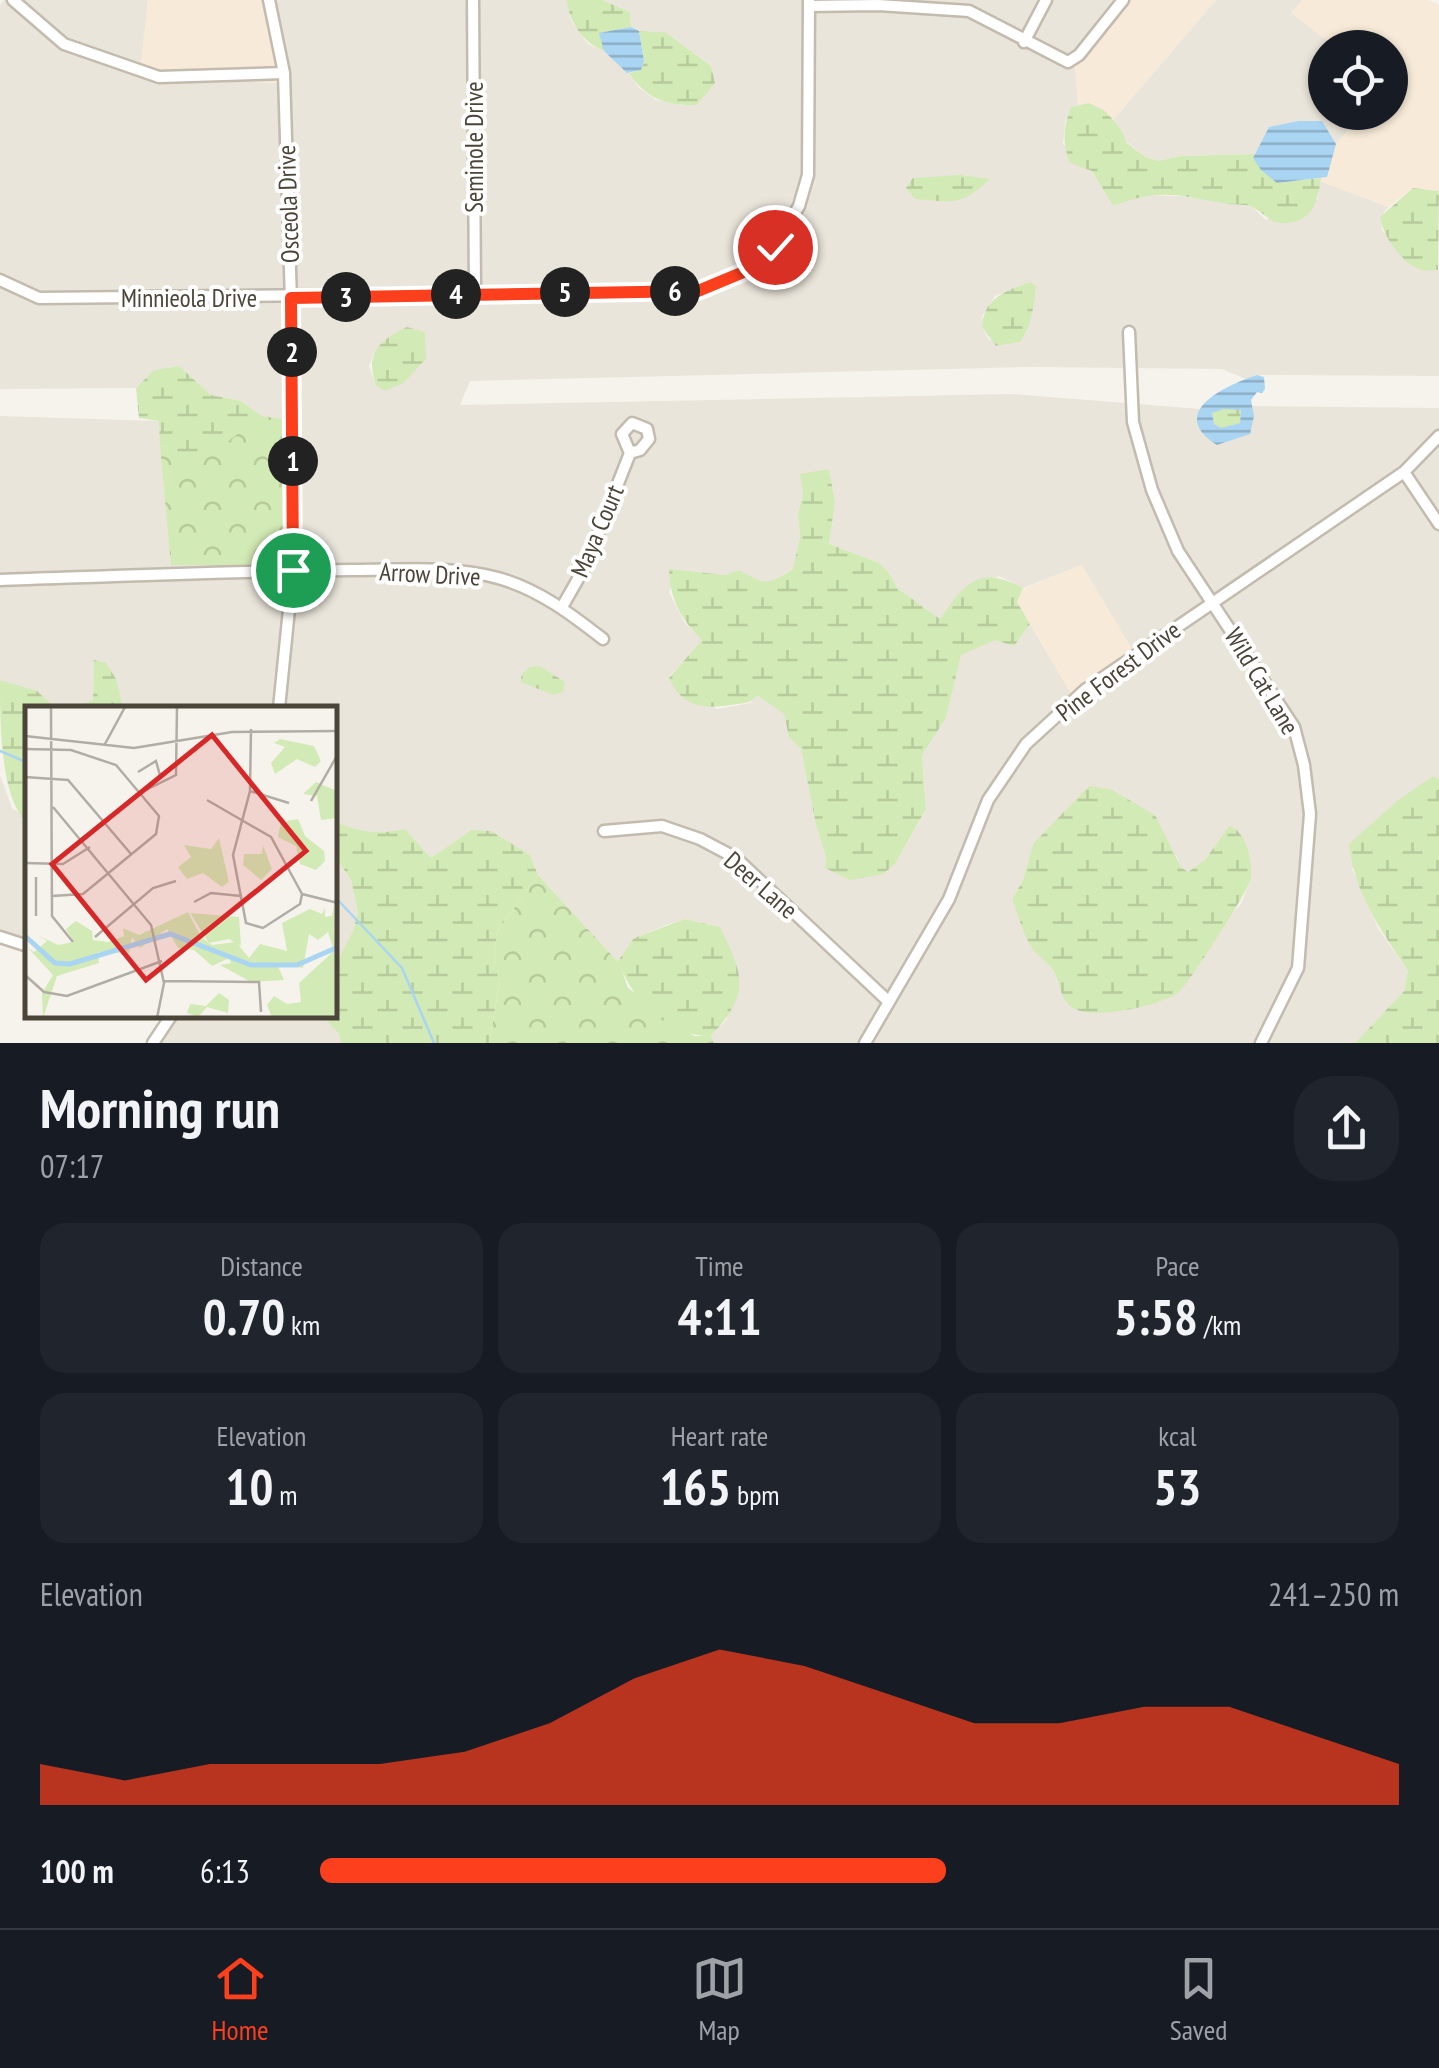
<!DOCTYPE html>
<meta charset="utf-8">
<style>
:root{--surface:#171b24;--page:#20242c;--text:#f1f3f6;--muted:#9ea1a6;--line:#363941;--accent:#fc3f1d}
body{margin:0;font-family:"PT Sans Narrow",sans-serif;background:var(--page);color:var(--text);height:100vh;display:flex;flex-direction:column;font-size:38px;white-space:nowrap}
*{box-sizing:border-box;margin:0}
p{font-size:32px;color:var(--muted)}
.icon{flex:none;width:55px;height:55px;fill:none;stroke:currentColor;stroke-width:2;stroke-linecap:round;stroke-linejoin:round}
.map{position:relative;height:1043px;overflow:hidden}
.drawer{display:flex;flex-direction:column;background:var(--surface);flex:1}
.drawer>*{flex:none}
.fabs{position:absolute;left:1308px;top:30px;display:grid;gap:20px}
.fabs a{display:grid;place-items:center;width:100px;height:100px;border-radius:50%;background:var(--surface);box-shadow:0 2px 8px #0004;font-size:50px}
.pin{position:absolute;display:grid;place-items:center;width:85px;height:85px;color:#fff;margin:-42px;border:5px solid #fff;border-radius:50%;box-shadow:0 2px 10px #0007}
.km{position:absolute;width:50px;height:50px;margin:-25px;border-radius:50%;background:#222;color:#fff;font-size:28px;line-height:50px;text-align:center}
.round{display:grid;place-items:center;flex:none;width:105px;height:105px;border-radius:40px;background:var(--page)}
.overview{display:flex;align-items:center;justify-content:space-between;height:170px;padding:0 40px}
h1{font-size:55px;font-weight:700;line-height:75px}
.metrics{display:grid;grid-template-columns:repeat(3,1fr);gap:15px;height:170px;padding:10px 40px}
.metrics div{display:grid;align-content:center;border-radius:25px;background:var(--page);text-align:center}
.metrics b{font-size:50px;font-weight:700}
.metrics small{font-size:28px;font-weight:400}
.metrics p{font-size:28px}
.chart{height:280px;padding:20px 40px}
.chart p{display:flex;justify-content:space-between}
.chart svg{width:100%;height:180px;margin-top:10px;fill:var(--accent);opacity:.7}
ul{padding:0 40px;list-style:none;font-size:32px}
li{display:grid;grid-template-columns:160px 120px 1fr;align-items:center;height:75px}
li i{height:25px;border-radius:12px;background:var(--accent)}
.tab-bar{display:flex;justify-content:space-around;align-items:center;height:140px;border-top:2px solid var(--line);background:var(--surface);font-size:28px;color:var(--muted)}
.tab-bar a{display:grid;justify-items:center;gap:5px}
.tab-bar .selected{color:var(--accent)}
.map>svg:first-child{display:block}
.residential{fill:#eae5da;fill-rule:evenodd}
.commercial{fill:#f7ead8}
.forest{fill:url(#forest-crowns)}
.wetland{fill:url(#wetland-marsh)}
.water{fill:url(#water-rules);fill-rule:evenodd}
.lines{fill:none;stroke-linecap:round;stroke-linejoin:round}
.stream{stroke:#a9d4f2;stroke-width:2.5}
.minor-casing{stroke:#c2bbae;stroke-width:15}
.minor{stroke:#fff;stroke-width:10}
.route-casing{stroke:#fff;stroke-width:20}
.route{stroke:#fc3f1d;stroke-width:12}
.labels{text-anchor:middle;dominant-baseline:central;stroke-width:8;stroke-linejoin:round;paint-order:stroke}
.street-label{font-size:25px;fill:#4b4439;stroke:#fff}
.inset-river{fill:none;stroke:#a9d4f2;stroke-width:5}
.inset-road{fill:none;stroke:#b2ada4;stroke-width:2.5}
.view{fill:#d62828;fill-opacity:0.15;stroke:#d62828;stroke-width:5}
.inset-edge{fill:none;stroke:#4b4439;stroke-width:5}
</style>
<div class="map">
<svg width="1439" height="1043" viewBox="0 0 1439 1043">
<defs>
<pattern id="forest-crowns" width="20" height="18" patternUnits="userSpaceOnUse" patternTransform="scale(2.5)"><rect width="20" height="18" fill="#d2eab5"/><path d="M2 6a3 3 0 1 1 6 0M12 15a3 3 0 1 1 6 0" fill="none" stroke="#b6ca9c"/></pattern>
<pattern id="wetland-marsh" width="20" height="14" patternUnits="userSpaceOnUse" patternTransform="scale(2.5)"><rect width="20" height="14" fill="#d2eab5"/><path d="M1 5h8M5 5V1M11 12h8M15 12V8" fill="none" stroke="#b6ca9c"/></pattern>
<pattern id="water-rules" width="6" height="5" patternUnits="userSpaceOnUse" patternTransform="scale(2.5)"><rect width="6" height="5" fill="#a9d4f2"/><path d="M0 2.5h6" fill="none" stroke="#8caec5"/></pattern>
</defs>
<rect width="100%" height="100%" fill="#f6f3ec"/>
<path class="residential" d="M4,0h144l-8,77 140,6 10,337 -28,-4 -21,-15 -30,-6 -32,-29 -25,4 -18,18 -136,1v-384z
M274,0h292l5,21 17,23 16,7 25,22 10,15 17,12 25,5h16l17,-22 -3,-17 -46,-34 -26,-1 -8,-4 -1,-15 -28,-12h531l-51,61h-7l3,44 -7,2 -6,16 -2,21 29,27 21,35 30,-11 57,2 52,10 14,13 52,-21 2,-18 68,26 -7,10 1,13 38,40h19v106l-182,-1 -11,4 -24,-10 -192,-2 -560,14 -10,24 554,-11 186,15 17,36 32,-11 4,-28 186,2v371l-6,-3 -81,93 27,61 29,41 -4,20 -49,52h-641l-3,-7 16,-17 -7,-92 -34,-8 -17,5 -35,14 -15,25 -81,-88 -8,-20 -59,-25 -40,28 -26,-29 -22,5 -31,-5 -17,-7v-114h-52l14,-138 -2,-273zM1030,282l3,28 -8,25 -36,5 -7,-13 1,-12 12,-19zM425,332l-1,17 -48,37 -7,-20 5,-13zM829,470l6,32 -6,42 48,18 11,9 9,17 43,31 59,-43 24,12 59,-23 -7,135 -45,-76 -16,22 -19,-7 -34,15 -15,64 -24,37 4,55 -31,54 -12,10 -58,-6 1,-11 -10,-32 -15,-76 -12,-18 -5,-17 -27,-20 -7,9 -33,6 -48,-32 34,-37 -18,-17 -16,-31 10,-20 46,3 14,-5 19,13 12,-1 24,-14 6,-31 -2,-23 5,-20 -2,-19zM1229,826l18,26 4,27 -10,25 -12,12 -167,79 -8,-24 -42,-72 11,-19 10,-36 143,11 5,12 8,6 16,-13z
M1216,0h86l-10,13 43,34 -10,1v64l39,1 -28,31 -14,-22 -24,-1 -29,6 -14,27 -74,2 -23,5 -14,-5 -17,-14 -14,-22z
M0,416l159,5 12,143 118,1 -14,143h-152l-4,-13 -25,-34 -1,39 -18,7 -23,-2 -52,-25z
M0,775l12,33 15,10v123l-27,-9z
M335,856l16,24 7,32 -5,19 -18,34z
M176,1016h146l17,18 2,9h-183z"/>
<path class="commercial" d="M148,0h117l15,83 -141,-6z
M1133,0h83l-103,120 -24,-17 -11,2 -4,-45 9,1z
M1302,0h126l11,5v186l-26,-3 -25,19 -68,-26 1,-3 6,-2 9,-32 28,-31 26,-1v-64l-55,-1 -44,-34z
M1082,565l55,92 -62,43 -58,-98 6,-13z"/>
<path class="forest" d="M262,416l28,4 -1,145h-118l-11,-119c53,17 61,-7 102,-30z
M538,875l81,88 9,25 66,48h17l3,7h-225l11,-61 -6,-26 3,-24z"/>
<path class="wetland" d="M566,0h36l28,12 1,15 -31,6 4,18c-23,-10 -33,-27 -38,-51z
M639,31l26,1 46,34 4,17 -18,22c-30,1 -51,-6 -68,-32l12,-3 3,-9z
M1089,103l16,8 15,17 7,15 17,13 14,5 23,-5 74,-2 -2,4 24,25 44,-5c-3,22 -8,43 -34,45 -18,1 -21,-9 -35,-16 -6,-3 -16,-2 -23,-3 -49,-8 -67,-17 -116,2l-21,-35 -22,-8c-8,-21 -7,-35 1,-56z
M959,175l31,4c-30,28 -37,23 -75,20l-9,-11 7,-10z
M1413,188l26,3 -1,79c-6,0 -12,1 -17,0 -20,-7 -38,-34 -41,-53z
M1030,282l6,4c-2,19 -4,40 -16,56l-24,4 -14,-19c2,-30 24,-36 48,-45z
M407,327l18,5 1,27 -23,24 -18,8 -9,-5c-11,-32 2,-45 31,-59z
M179,366l32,29 30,6 21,15 -54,40 -24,-2 -24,-8 -1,-25 -20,-3 -3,-30 18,-18z
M1224,409h17l-1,14 -19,6 -7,-5 -3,-11z
M829,469l6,33 -6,42 48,18 11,9 9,17 43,31c26,-37 38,-54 83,-31l-6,14 13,22 -16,22 -19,-6 -34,15 -15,63 -24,37 4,54 -31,55 -12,10 -33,6 -25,-12 1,-11 -10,-32 -15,-76 -12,-12 -5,-23 -27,-19c-7,8 -10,8 -20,9 -31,5 -53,6 -68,-26l33,-38c-21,-21 -32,-40 -33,-71l56,6 14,-5c28,16 27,15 54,-1l7,-32 -2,-23 5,-20 -3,-20z
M94,660l12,3 10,16 7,29h-95l-3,112c-25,-25 -25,-100 -25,-140l37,11 15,14 23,2 18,-7z
M540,666l25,16 -2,10 -10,3 -32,-13v-7l9,-8z
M1433,776l6,3v264h-84l49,-52 4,-20c-27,-41 -54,-78 -59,-127l48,-43z
M1089,786l21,3 45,26 26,52 7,5 17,-12 24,-34c17,4 24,36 22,52 -1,11 -65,110 -73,115 -20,13 -92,30 -109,12 -10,-9 -9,-24 -16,-35 -5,-8 -15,-13 -21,-22 -9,-13 -14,-34 -20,-49l11,-19 10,-36z
M335,822c24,10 44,13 70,7l26,29 40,-28 20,1 39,24 8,20 -41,57 -3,24 6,25 -11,62h-148l-2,-9 -17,-18h13v-51l18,-34 5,-19 -7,-32 -16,-24z
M685,919l35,8c24,50 31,65 -9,109 -43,1 -80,-37 -93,-75l16,-23z"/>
<path class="water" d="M631,27l8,4 5,30 -3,9 -14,3 -23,-22 -5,-18z
M1298,121h24l14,23 -9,33 -50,6 -16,-13 -8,-12 16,-31z
M1257,375l7,2 1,12 -3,4 -5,-1 -6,8 3,16 -4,18 -33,11c-52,-33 10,-60 40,-70zM1224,409l17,1 -1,13 -19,5 -7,-4 -2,-11z"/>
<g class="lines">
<path class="stream" d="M0,751l28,12
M335,897l67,71 32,75"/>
<g class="minor-casing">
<path id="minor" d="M13,0l51,44 95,33 125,-4
M269,0l15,73 10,327 -1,170 -14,138
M473,0l2,293
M809,6l69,-1 91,6 99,51 11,-7 44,-55
M1024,42l22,-42
M0,280l39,18 659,-7 48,-20 29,-24 24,-41 9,-31 1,-175
M1129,332l4,90 19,68 26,61 116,176 10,38 6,49 -12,154 -37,75
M1404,472l35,52
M0,580c117,-4 235,-9 353,-10 47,0 98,-5 145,8 40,11 73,36 105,61
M562,607l24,-42 44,-112 -8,-19 10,-11 15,6 2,10 -9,11 -10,3
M604,831l58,-5 38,13 36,19 153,144
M0,937l28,9
M153,1043l18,-27
M865,1043l84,-144 39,-99 38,-56 59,-54 319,-218 35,-36"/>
</g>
<use href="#minor" class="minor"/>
</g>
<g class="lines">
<g class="route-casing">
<path id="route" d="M293,570l-2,-272 407,-7 48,-20 29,-24"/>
</g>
<use href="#route" class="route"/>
</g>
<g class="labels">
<g class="street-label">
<text transform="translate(474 147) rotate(-90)">Seminole Drive</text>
<text transform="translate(288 204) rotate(-92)">Osceola Drive</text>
<text x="189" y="298">Minnieola Drive</text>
<text transform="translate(597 531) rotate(-67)">Maya Court</text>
<text transform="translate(430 574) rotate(3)">Arrow Drive</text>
<text transform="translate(1118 671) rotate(-37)">Pine Forest Drive</text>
<text transform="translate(1262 681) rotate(59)">Wild Cat Lane</text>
<text transform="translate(761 885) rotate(41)">Deer Lane</text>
</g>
</g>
<g transform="translate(25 706)">
<rect width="312" height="312" fill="#f6f3ec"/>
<path d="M165,207l49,4 2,29 -12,-7 -20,4z" fill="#d2eab5"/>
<path d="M255,33l34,7 7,15 -6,6 -18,-8 -22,15 -4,-11 14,-16 -11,-4zM291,76l21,9v27l-16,2 -4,-24 -14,-2zM273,113l7,17 19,15 1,10 -9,9 -16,-6 -4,-18 -18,-9 3,-15zM194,132l10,44 -7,5 -19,-14 -16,6 -9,-12 13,-10 -7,-12 27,4zM238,139l9,24 -11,11 -18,-15 1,-11h18zM309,199l3,113h-65l-5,-13 7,-9 13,8 14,-2 -2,-19 35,-32 -6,-19 -10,8 -9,-6 -6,34 -26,-4 7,16 -33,2 -31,-17 11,-2 -2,-5 -17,8 -18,-16 -16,-2 -11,-19 -27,19 -8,-11 -3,16 -31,-1 1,11 -42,13 -14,42 -1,-25 11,-18 -25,-27 6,4 13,-11 -10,-6 21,10 16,-3 -8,-13 10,-8 16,10 1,9 15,2 16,-6 -1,-8 16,7 49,-23 13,25 11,8 24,-3 13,16 11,-14 27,7 -5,-28 28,-14 12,5 3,-6v9l7,-1zM194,287l10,7 -1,13 -21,-6 -9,10 -11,-4 3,-9 16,2z" fill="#d2eab5"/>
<path class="inset-river" d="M0,230l30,27 15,1 100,-30 81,31h46l41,-18"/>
<path class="inset-road" d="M26,1l1,209 21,26M226,23l-1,62 -17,64 13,68 17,5 37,-24 2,-10M0,30l109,12 98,-16 106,-1M80,38l20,-37M0,43l46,1 45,15 43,51 -3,18 -73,60 -31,2M113,66l18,-11 5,18M0,71l43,3 63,74M225,85l39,12M117,86l34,-17 1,-68M182,94l64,37 31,57M286,95l27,-47M28,101l98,118 13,58 -7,35M0,157l38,1 27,-17M11,171v39M277,188l36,9M169,196l17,-9 30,3M70,231l58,-49 23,-7M0,269l19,17 23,4 95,-35M139,275l95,1 2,30"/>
<path class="view" d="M187,29l94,116 -160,129 -94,-116z"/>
<rect width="312" height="312" class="inset-edge"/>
</g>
</svg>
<div class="fabs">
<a><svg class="icon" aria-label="locate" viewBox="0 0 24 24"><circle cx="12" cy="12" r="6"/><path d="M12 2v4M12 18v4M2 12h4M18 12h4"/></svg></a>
</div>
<div class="pin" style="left:293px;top:570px;background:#1e9e55"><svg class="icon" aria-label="arrive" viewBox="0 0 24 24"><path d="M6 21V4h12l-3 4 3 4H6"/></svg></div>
<div class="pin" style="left:775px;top:247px;background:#d93025"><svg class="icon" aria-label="check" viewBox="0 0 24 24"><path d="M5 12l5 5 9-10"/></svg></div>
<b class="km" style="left:293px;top:461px">1</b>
<b class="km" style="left:292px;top:352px">2</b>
<b class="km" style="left:346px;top:297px">3</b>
<b class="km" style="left:456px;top:294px">4</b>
<b class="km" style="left:565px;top:292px">5</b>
<b class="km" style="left:675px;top:291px">6</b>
</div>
<section class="drawer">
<div class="overview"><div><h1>Morning run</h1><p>07:17</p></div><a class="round"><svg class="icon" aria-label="share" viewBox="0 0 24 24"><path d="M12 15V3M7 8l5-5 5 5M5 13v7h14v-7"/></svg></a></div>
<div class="metrics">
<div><p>Distance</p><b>0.70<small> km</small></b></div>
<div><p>Time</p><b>4:11</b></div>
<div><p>Pace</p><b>5:58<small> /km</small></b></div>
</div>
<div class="metrics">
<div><p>Elevation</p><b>10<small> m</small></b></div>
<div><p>Heart rate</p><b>165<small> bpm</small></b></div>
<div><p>kcal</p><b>53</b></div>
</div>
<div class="chart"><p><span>Elevation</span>241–250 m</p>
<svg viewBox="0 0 160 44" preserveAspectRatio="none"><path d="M0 44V34L10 38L20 34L30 34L40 34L50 31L60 24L70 13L80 6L90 10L100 17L110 24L120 24L130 20L140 20L150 27L160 34V44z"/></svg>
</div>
<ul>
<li><b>100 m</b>6:13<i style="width:58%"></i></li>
</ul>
</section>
<nav class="tab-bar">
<a class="selected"><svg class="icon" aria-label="home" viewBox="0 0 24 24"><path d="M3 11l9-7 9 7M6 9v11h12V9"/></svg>Home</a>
<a><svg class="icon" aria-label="map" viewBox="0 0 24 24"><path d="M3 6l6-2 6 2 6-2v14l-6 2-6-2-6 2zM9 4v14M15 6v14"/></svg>Map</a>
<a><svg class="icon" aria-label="saved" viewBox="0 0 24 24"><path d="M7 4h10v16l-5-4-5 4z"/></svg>Saved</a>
</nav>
